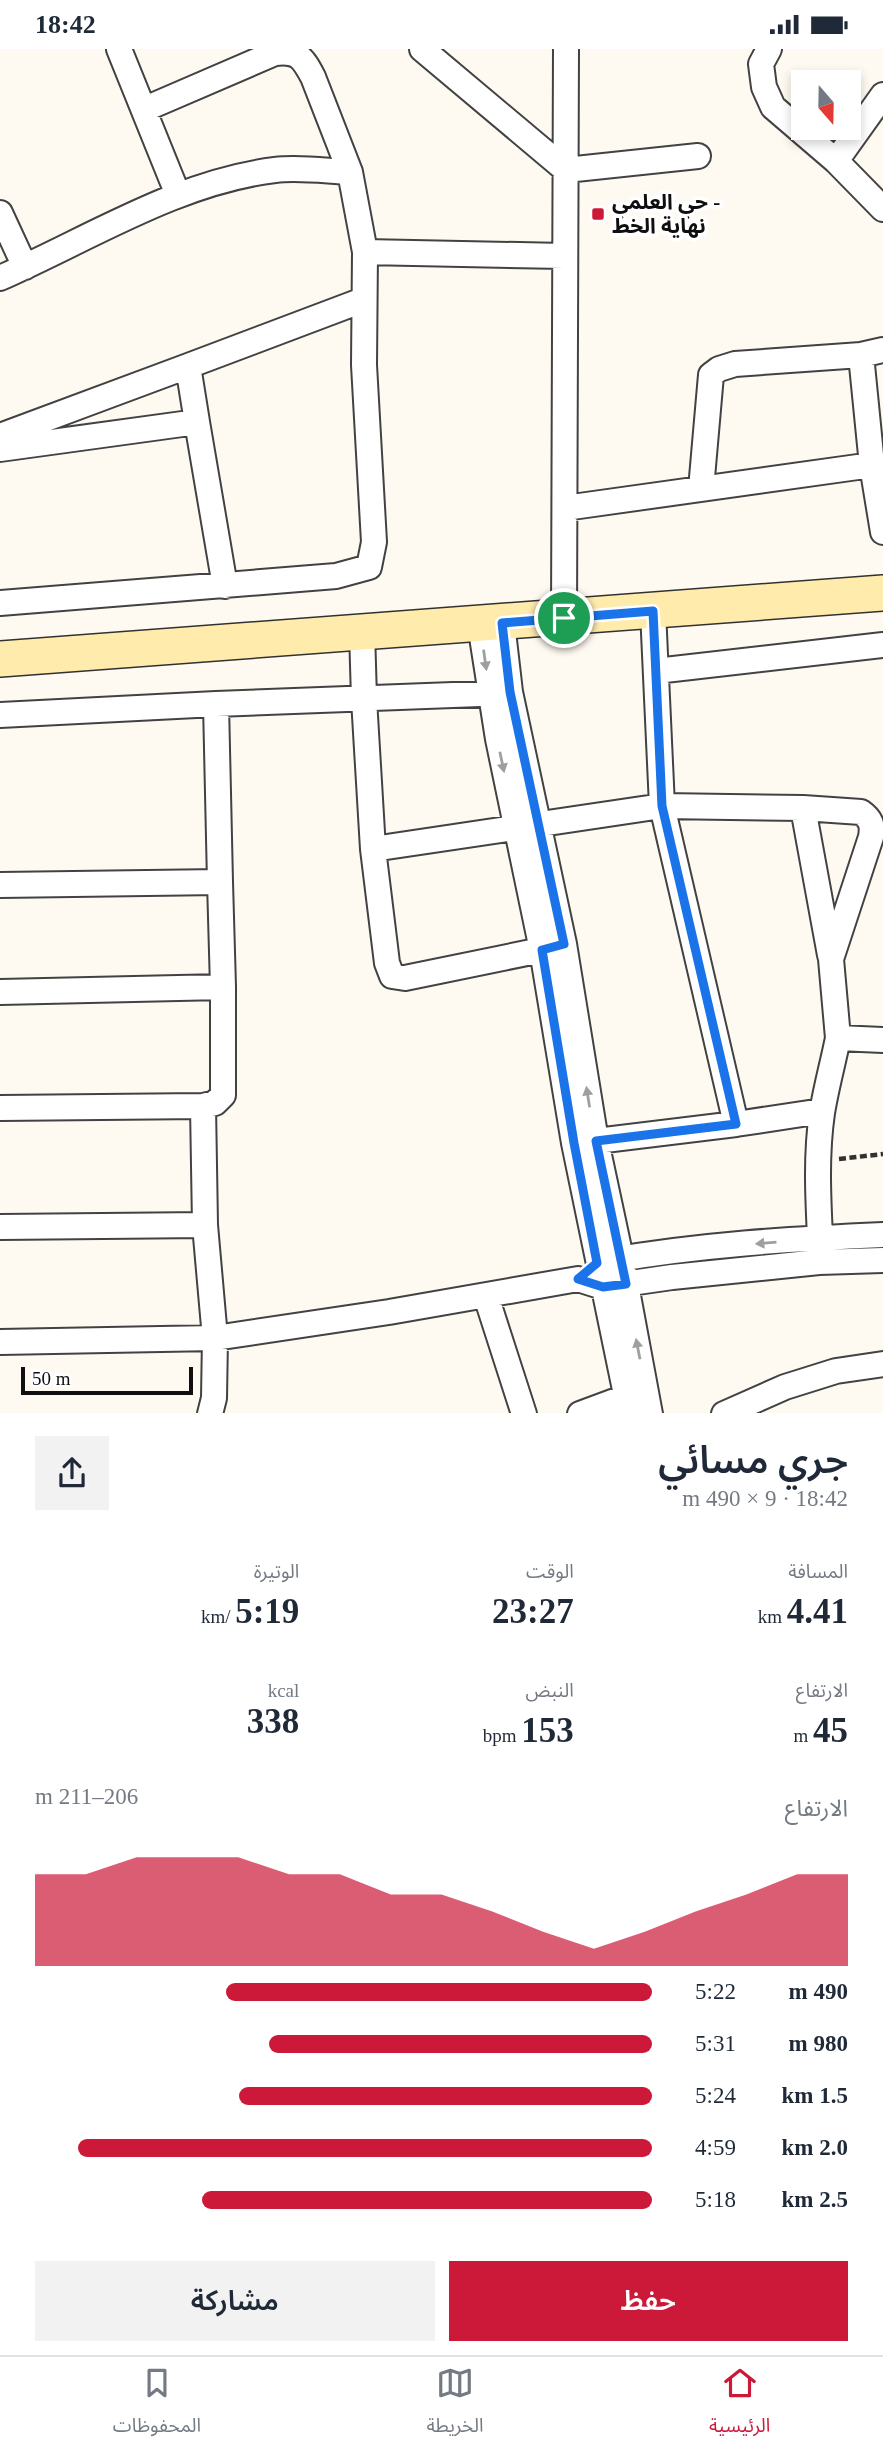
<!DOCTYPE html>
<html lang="ar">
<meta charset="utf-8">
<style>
:root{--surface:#fff;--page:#f2f2f3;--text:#1f2937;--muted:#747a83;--line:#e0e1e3;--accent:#cc193a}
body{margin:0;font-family:"Times New Roman","Noto Sans Arabic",serif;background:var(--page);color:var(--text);direction:rtl;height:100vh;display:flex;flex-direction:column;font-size:26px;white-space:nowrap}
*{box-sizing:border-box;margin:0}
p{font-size:23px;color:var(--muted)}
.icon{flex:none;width:38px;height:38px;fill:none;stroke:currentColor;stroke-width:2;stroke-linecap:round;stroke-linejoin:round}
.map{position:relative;height:1364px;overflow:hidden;direction:ltr}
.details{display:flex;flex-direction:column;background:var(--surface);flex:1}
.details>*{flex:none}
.needle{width:46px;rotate:160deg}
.controls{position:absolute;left:791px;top:21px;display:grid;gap:14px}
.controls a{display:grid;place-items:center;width:70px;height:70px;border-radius:0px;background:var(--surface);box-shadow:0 4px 10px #0003;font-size:35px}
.scale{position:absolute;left:21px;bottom:18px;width:172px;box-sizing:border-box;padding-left:7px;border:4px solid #0f0f0f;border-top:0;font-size:19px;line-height:24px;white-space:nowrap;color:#0f0f0f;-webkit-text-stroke:5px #fff;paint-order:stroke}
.pin{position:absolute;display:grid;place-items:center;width:60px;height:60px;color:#fff;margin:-30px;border:4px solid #fff;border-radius:50%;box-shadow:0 2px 7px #0007}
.round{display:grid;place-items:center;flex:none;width:74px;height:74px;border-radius:0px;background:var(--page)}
.head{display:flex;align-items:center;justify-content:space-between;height:119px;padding:0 35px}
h1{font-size:38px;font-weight:600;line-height:52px}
.metrics{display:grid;grid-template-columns:repeat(3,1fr);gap:10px;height:119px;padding:7px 35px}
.metrics div{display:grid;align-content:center}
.metrics b{font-size:35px;font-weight:600}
.metrics small{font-size:19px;font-weight:400}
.metrics p{font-size:19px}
.chart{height:196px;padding:14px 35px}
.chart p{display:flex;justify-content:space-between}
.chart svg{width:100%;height:126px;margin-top:7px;fill:var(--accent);opacity:.7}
.button{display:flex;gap:14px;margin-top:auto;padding:14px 35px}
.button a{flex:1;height:80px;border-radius:0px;background:var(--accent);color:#fff;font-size:28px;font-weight:600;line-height:80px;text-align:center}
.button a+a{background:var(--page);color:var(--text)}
ul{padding:0 35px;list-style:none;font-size:23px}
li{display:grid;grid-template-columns:112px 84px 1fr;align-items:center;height:52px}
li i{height:18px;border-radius:9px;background:var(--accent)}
.status{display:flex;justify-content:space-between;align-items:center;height:49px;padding:0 35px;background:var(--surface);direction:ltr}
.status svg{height:19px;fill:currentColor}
.tabs{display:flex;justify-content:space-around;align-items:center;height:98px;border-top:2px solid var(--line);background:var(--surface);font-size:19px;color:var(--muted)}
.tabs a{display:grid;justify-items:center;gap:4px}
.tabs .on{color:var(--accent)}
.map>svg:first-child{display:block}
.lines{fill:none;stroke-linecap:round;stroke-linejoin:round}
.street-casing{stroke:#424242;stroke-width:28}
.secondary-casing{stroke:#313131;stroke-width:38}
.path{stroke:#313131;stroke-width:4.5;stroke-dasharray:7 3.5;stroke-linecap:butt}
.street{stroke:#fff;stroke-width:24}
.secondary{stroke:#ffebac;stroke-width:35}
.oneway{fill:#9f9f9f}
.route-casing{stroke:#fff;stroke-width:14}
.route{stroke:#1a73e8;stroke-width:9}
.poi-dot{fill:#cc193a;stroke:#fff;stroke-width:2.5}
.labels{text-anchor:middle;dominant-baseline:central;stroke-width:7;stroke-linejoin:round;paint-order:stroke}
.poi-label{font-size:21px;font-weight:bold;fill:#0f0f0f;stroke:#fff;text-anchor:start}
</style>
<div class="status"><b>18:42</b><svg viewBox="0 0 49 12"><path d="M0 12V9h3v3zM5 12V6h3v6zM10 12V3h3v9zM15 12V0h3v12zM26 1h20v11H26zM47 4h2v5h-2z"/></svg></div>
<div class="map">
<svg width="883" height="1365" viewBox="0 0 883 1365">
<rect width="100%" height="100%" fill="#fffaf1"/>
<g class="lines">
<g class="street-casing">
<path id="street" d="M119,0l59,146
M422,0l144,121 132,-14
M769,0l-8,15 3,23 9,20 63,54 47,48
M836,112l47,-66
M0,164l25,54
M365,203l199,4
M0,229c89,-39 177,-96 275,-108 24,-3 51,1 75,2
M861,306l11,110 11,67
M197,373l28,164
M0,387l188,-70
M0,400l197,-27 -9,-56 175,-66
M701,440l10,-114 8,-6 16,-5 126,-9 22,-5
M565,459l307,-43
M0,554l336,-27 33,-9 5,-25 -10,-177 1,-113 -15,-80 -37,-95c-10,-19 -15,-27 -38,-24l-130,56
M564,569l2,-569
M502,574l8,69 54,252 32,197 25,117 29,156
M480,575l18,115 44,211 32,193 56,271
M362,582l2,68 9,150
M656,622l227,-26
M0,666l216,-11 290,-11
M803,759l27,147
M0,836l220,-3 -4,-178
M556,898l-151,31 -13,-2 -5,-13 -14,-114 289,-43 -9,-195
M0,943l223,-5
M0,1059l203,-2
M736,1075l-74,-318 141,2 58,4c10,7 12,13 10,25l-40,122 7,79 45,2
M580,1094l156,-19 86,-13
M0,1178l205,-2 -2,-119 12,-3 8,-8v-108l-3,-105
M820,1188c-2,-41 -4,-83 2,-124 4,-25 11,-50 16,-75
M607,1212c91,-16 184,-22 276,-26
M486,1247l38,118
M0,1293l215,-4 -10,-113
M210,1365l4,-16 1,-60 174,-26 189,-33 25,8 69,-10 147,-15 64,-2
M580,1365l62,-23
M724,1365l61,-27 51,-16 47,-7"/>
</g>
<g class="secondary-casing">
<path id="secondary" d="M0,610l883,-66"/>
</g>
<path class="path" d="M839,1110l44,-5"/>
<use href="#street" class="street"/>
<use href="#secondary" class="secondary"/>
</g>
<defs><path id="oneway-solid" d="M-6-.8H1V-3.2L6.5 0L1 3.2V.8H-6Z" transform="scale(1.75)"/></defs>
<g class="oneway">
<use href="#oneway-solid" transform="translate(485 611) rotate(82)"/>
<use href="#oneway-solid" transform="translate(502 713) rotate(78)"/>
<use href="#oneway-solid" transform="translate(588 1048) rotate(-99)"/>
<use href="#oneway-solid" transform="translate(766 1194) rotate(175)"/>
<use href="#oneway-solid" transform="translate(638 1300) rotate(-101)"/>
</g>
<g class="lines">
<g class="route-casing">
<path id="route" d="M653,562l9,195 74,318 -140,17 30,143 -23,3 -25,-8 19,-16 -23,-120 -32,-193 22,-6 -54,-252 -8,-69z"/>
</g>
<use href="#route" class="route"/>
</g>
<rect class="poi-dot" x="591" y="158" width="14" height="14" rx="3.5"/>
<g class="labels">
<g class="poi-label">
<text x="612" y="153">حي العلمي -<tspan x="612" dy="24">نهاية الخط</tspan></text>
</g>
</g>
</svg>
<div class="controls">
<a><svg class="needle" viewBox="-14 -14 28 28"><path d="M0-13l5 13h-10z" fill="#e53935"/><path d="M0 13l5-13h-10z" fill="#747a83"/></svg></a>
</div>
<div class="scale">50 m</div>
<div class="pin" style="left:564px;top:569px;background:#1e9e55"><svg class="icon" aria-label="arrive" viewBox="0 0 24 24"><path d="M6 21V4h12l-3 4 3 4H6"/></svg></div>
</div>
<section class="details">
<div class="head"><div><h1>جري مسائي</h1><p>18:42 · 9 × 490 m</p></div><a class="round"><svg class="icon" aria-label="share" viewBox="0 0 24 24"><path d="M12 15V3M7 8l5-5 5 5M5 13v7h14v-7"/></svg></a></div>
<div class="metrics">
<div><p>المسافة</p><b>4.41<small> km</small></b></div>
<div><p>الوقت</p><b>23:27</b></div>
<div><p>الوتيرة</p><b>5:19<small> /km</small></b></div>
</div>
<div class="metrics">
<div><p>الارتفاع</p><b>45<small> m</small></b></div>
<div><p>النبض</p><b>153<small> bpm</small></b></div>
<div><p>kcal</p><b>338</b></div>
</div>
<div class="chart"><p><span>الارتفاع</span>206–211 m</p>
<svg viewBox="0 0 160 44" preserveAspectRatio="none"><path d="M0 44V12L10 12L20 6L30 6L40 6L50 12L60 12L70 19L80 19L90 25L100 32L110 38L120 32L130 25L140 19L150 12L160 12V44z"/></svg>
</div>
<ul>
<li><b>490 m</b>5:22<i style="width:69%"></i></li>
<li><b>980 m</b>5:31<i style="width:62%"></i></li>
<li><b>1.5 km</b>5:24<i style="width:67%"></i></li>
<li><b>2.0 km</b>4:59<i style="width:93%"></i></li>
<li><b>2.5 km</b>5:18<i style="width:73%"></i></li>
</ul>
<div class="button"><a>حفظ</a><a>مشاركة</a></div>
</section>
<nav class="tabs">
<a class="on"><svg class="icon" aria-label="home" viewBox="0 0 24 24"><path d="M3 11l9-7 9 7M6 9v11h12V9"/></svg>الرئيسية</a>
<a><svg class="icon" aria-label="map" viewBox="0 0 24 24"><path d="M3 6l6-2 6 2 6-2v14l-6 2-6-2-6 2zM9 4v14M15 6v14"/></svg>الخريطة</a>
<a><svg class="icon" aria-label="saved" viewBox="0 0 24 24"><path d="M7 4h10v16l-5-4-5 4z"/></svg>المحفوظات</a>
</nav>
